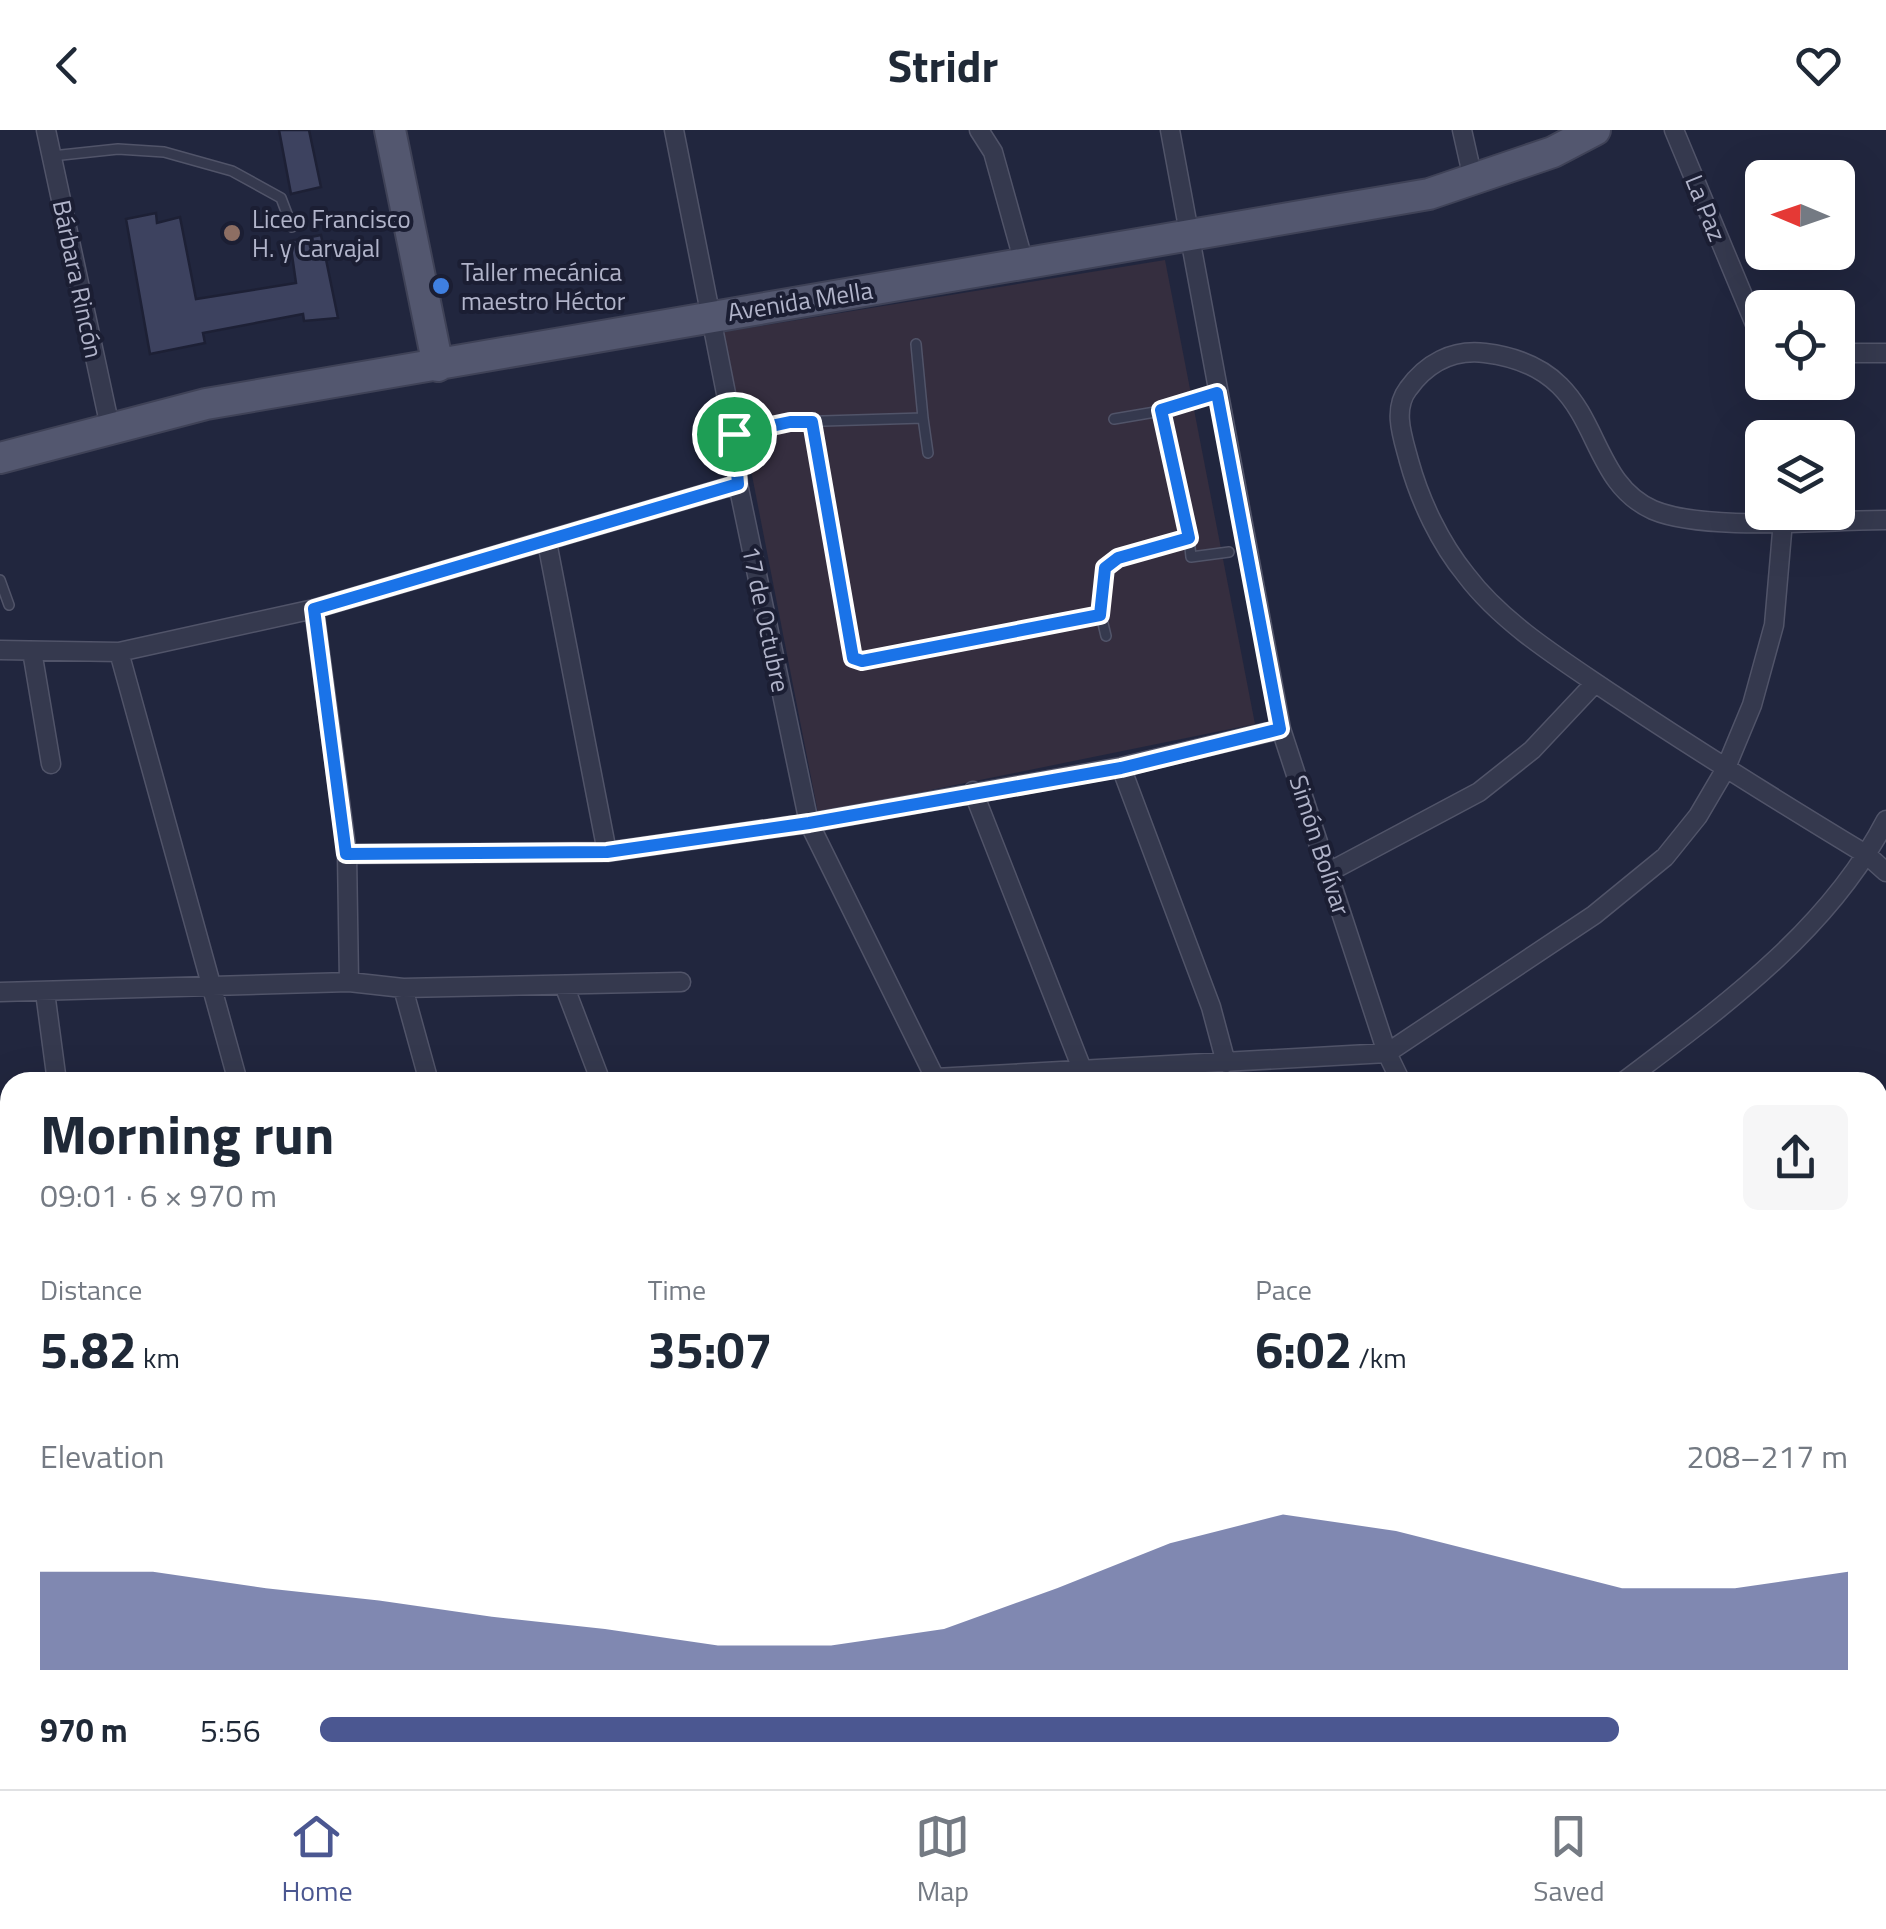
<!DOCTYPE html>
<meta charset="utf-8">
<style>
:root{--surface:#fff;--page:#f6f6f7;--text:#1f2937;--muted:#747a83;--line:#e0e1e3;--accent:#4b5791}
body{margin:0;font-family:"Titillium Web",sans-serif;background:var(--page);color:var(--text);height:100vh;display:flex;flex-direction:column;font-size:38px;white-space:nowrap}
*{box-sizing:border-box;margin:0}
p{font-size:32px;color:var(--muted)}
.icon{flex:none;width:55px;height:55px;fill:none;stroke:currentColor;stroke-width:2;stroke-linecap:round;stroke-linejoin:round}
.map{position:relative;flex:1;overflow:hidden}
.panel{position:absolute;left:0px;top:942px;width:1888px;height:718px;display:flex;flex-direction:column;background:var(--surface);border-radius:30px 30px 0 0;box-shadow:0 10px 40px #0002}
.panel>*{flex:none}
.needle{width:65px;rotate:272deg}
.controls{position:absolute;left:1745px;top:30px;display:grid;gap:20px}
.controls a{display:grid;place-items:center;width:110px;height:110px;border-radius:15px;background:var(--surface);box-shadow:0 10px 40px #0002;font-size:50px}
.pin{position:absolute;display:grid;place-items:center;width:85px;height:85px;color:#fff;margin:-42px;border:5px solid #fff;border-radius:50%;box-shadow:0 2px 10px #0007}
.round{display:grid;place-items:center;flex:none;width:105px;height:105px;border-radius:15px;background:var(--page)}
.head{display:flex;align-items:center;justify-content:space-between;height:170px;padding:0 40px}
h1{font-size:55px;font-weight:700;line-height:75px}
.figures{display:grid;grid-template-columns:repeat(3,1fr);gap:15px;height:170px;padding:10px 40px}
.figures div{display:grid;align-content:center}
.figures b{font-size:50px;font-weight:700}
.figures small{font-size:28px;font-weight:400}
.figures p{font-size:28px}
.chart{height:280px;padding:20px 40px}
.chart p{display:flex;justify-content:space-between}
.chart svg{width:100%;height:180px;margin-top:10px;fill:var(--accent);opacity:.7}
ul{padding:0 40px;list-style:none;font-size:32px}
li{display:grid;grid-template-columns:160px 120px 1fr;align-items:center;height:75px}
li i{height:25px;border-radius:12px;background:var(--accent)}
header{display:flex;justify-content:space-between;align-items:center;height:130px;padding:0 40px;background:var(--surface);font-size:45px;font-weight:700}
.menu{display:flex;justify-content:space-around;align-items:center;height:140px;border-top:2px solid var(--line);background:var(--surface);font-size:28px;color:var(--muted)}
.menu a{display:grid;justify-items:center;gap:5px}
.menu .active{color:var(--accent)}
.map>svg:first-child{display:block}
.medical{fill:#352e3f}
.building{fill:#3d425f;stroke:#1d2035;stroke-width:2.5}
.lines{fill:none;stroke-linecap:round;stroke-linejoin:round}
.lane-casing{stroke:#515469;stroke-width:12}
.street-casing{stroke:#515469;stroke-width:21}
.primary-casing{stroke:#3f4257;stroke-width:34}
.lane{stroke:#35394e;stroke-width:9}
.street{stroke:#35394e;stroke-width:18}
.primary{stroke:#53576f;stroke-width:30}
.route-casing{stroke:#fff;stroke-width:20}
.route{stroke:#1a73e8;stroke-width:12}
.education-dot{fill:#8d6e63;stroke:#1b1e33;stroke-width:4}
.shop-dot{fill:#3f7fe0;stroke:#1b1e33;stroke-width:4}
.labels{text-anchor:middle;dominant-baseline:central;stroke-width:8;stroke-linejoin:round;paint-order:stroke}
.street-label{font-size:25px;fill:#b1b4ca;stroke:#1b1e33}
.poi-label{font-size:25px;fill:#b1b4ca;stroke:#1b1e33;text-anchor:start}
</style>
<header><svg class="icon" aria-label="back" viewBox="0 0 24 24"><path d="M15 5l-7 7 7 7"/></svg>Stridr<svg class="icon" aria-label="heart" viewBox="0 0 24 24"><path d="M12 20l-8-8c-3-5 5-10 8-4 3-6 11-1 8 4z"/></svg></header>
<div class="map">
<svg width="1886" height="1659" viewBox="0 0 1886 1659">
<rect width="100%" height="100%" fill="#21263e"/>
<path class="medical" d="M1165,130l90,464 -437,89 -94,-481z"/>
<path class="building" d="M279,0h30l12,57 -30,7z
M156,83l1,10 23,-6 16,82 100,-16 -6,-42 31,-6 17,83 -34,3 -1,-7 -100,19 2,10 -55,11 -24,-135z"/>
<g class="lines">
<g class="lane-casing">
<path id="lane" d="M52,26l66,-7 46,3 68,19 49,27 11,29
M916,214l7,74
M1114,289l47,-8
M812,292l41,235 9,4 239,-46 4,-47 13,-10 71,-20 -28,-127 56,-18
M734,304l56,-12 133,-4 5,35
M1189,408l2,19 38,-5
M0,450l9,25
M1101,485l5,21"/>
</g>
<g class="street-casing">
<path id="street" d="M46,0l64,297
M674,0l60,304 4,50 71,339 128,259
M979,0l14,22 31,111
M1170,0l111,599 106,324 14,29
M1462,0l11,49
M1674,0l88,211
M1838,223h48
M1886,390c-60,0 -181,12 -233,-10 -76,-34 -45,-142 -168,-157 -33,-4 -59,11 -77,36 -16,21 -5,49 1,72 11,40 31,82 57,114 37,49 96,85 146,119 84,56 169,109 255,161l19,17
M547,412l60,310
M314,479l33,245 2,128
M0,520l119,2 195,-43 424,-125
M32,521l19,113
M119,522l119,430
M1121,637l90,240 15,56
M973,661l109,278
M347,724l260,-2 202,-29 312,-56 160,-38
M1329,742l150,-80 53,-42 63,-67
M564,855l37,97
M403,858l26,94
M0,862l349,-10 54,6 278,-6
M45,862l12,90
M935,948l452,-25 207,-138 71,-58 33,-41 27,-46 27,-65 22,-80 9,-104
M1623,952c98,-74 205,-150 263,-262
M1878,990l8,-9
M0,1215l10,-4
M1878,1271l8,-7
M0,1377l10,-4
M0,1549l10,-1
M1878,1582l8,-7
M53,1650l2,9
M188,1650l1,9
M423,1650l2,9
M545,1650l1,9
M655,1650l1,9
M779,1650l1,9
M1020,1650l3,9
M1419,1650l4,9
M1800,1650l5,9
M1629,1659l23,-9"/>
</g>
<g class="primary-casing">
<path id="primary" d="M390,0l48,236
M0,328l206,-54 1223,-210 124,-42 42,-22"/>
</g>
<use href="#lane" class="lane"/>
<use href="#street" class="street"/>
<use href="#primary" class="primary"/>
</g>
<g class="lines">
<g class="route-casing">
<path id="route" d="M1217,263l63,336 -159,39 -312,55 -202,29 -261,2 -32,-245 424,-125 -4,-50 56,-12h22l41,236 9,3 238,-46 5,-47 13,-10 71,-20 -28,-128z"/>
</g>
<use href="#route" class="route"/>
</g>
<circle class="education-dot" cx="232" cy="103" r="10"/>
<circle class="shop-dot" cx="441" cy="156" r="10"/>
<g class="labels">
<g class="street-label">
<text transform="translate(1706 78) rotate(68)">La Paz</text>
<text transform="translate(78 149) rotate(78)">Bárbara Rincón</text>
<text transform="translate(800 171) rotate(-9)">Avenida Mella</text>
<text transform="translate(766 489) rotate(78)">17 de Octubre</text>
<text transform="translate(1320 715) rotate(72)">Simón Bolívar</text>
</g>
<g class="poi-label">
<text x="252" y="89">Liceo Francisco<tspan x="252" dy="29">H. y Carvajal</tspan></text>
<text x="461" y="142">Taller mecánica<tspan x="461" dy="29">maestro Héctor</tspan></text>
</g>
</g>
</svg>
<div class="controls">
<a><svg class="needle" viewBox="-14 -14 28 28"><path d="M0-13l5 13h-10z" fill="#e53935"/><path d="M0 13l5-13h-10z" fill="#747a83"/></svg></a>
<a><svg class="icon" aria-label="locate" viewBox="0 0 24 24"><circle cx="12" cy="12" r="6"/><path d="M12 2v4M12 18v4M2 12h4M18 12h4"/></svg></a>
<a><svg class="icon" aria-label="layers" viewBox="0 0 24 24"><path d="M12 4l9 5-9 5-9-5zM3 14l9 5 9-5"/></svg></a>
</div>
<div class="pin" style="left:734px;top:304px;background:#1e9e55"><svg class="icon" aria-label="arrive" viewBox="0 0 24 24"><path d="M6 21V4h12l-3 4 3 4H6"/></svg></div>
<section class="panel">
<div class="head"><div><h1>Morning run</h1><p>09:01 · 6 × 970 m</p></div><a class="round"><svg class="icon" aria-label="share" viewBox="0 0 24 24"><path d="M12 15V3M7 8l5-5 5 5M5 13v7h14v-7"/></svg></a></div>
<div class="figures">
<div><p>Distance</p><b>5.82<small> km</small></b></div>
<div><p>Time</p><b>35:07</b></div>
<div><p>Pace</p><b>6:02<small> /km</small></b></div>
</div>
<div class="chart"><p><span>Elevation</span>208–217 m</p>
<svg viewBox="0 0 160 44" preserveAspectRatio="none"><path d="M0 44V20L10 20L20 24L30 27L40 31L50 34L60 38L70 38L80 34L90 24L100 13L110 6L120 10L130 17L140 24L150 24L160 20V44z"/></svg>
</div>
<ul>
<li><b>970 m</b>5:56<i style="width:85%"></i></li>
</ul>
</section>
</div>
<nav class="menu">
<a class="active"><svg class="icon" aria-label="home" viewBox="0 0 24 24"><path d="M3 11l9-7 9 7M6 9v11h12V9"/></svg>Home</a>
<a><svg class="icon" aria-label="map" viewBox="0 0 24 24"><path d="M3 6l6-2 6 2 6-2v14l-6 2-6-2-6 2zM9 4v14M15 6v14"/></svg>Map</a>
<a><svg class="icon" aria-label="saved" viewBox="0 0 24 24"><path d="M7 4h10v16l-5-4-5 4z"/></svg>Saved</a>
</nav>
